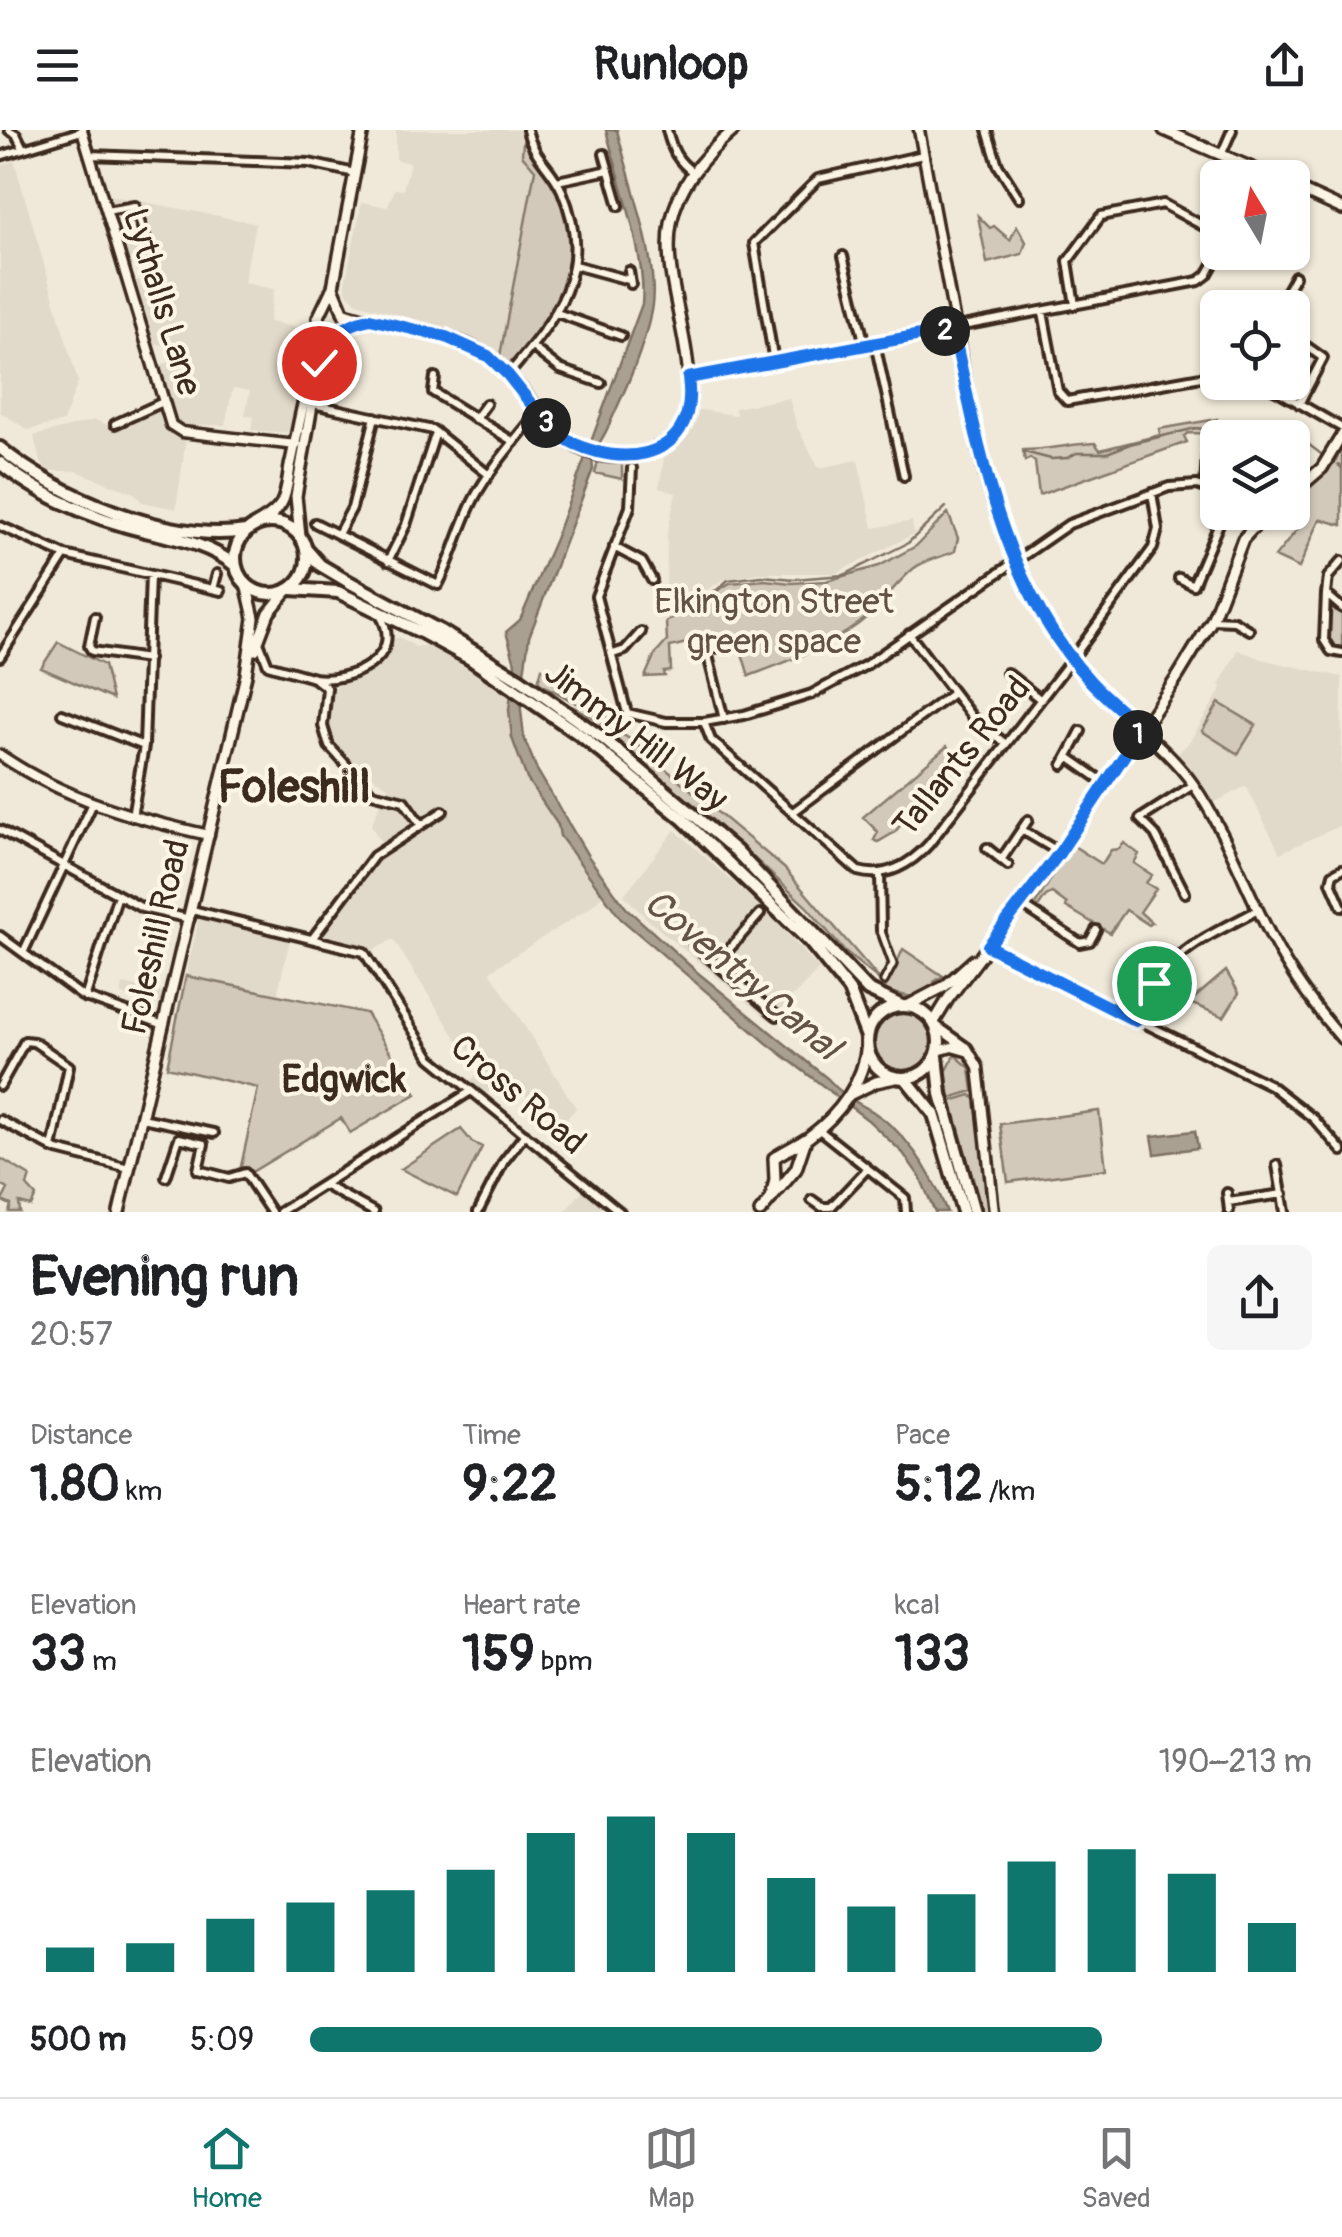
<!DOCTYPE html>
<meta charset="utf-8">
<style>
:root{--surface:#fff;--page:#f6f6f6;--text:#202124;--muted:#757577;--line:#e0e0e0;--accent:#0f766e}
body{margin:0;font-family:Pangolin,sans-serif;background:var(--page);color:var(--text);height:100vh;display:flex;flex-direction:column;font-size:38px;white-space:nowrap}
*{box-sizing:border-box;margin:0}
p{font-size:32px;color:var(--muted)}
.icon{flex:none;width:55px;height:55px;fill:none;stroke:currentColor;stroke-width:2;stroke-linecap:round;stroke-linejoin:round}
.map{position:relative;height:1082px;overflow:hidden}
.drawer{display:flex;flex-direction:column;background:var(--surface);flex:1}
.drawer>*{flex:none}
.needle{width:65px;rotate:350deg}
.fabs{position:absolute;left:1200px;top:30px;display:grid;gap:20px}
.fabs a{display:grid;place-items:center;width:110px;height:110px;border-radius:15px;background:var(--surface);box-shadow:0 2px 8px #0004;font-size:50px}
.pin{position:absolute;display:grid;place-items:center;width:85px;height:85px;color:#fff;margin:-42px;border:5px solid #fff;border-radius:50%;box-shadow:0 2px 10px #0007}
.km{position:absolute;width:50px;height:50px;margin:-25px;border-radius:50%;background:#222;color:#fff;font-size:28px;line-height:50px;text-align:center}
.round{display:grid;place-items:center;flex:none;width:105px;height:105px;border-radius:15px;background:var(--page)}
.summary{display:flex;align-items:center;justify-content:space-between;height:170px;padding:0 30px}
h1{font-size:55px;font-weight:800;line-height:75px}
.stats{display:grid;grid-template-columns:repeat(3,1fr);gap:15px;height:170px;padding:10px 30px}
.stats div{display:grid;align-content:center}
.stats b{font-size:50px;font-weight:800}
.stats small{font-size:28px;font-weight:400}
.stats p{font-size:28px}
.chart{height:280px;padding:20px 30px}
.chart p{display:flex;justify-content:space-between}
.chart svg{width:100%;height:180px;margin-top:10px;stroke:var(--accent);stroke-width:6}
ul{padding:0 30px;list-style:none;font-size:32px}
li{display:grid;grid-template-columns:160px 120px 1fr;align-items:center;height:75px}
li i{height:25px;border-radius:12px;background:var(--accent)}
header{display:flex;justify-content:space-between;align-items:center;height:130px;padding:0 30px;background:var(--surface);font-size:45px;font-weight:800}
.menu{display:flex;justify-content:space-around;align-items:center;height:140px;border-top:2px solid var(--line);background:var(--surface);font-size:28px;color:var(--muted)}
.menu a{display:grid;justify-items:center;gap:5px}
.menu .active{color:var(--accent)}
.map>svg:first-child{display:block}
.built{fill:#e1d9c9}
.green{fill:#d2c9ba;stroke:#867a6c;stroke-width:2.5}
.water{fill:#aaa091;stroke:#7e7163;stroke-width:2.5}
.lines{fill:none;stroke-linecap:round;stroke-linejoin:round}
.stream{stroke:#7e7163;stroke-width:2.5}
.pedestrian-casing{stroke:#3b2a1e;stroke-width:12}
.minor-casing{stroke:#3b2a1e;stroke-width:14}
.tertiary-casing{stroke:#3b2a1e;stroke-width:15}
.secondary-casing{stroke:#3b2a1e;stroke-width:16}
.trunk-casing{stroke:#3b2a1e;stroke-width:18}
.pedestrian{stroke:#fcf5e5;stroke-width:5}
.minor{stroke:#fcf5e5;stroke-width:6}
.tertiary{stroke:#fcf5e5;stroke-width:8}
.secondary{stroke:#fcf5e5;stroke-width:9}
.trunk{stroke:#fcf5e5;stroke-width:10}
.route-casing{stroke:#fff;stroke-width:20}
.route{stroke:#1a73e8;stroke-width:12}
.labels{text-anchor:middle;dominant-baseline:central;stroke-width:8;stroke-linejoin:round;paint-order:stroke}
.street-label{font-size:35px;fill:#3b2a1e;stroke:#fcf5e5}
.park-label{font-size:35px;fill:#615245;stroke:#fcf5e5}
.water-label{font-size:38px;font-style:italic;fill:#625346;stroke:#fcf5e5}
.neighbourhood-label{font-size:38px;font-weight:bold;fill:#3b2a1e;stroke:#fcf5e5}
.district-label{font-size:45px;font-weight:bold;fill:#3b2a1e;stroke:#fcf5e5}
</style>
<header><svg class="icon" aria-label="menu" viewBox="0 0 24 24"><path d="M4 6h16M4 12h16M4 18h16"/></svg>Runloop<svg class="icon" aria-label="share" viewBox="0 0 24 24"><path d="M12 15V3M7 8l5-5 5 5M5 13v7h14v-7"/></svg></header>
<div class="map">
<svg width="1342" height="1082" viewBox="0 0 1342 1082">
<rect width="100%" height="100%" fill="#f0e9d9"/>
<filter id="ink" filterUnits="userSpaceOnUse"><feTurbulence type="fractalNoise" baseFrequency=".01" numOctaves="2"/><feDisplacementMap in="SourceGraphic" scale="20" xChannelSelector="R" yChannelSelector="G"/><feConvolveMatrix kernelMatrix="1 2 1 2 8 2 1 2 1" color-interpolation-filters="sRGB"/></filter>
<g filter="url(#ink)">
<path class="built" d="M396,0h124l2,25 13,15 -35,186 -16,-11 -34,-16 -93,-26 -10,-10 -2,-10 17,-81 25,5 8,-18 8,1 7,-27 -14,-3z
M14,30l64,222 -15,40 -35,8 -28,-18v-245z
M108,65l147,28 -11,60 30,6 -5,33 43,8 -2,23 -19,80 -40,-3 3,-13 -9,-2 5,-24 -17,-3 -8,37h-37l-12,84 -34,-7 -8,-9 -58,-22h-29l-7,-10 -6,-25 61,-16 18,7 59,-22 -12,-40 14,-4 1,-14 -22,-4 -18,-62 19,-6 -6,-22 -20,6z
M789,268l8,29 22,41 39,-8 15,68 39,-7 2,13 -78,39h-77l-34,6 -48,28 -11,-1 1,-72 9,-41 -17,-5 6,-35 22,-16 8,-13 4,-14 37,5 -1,-7z
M399,507l17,10 10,-2 86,49 -3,16 3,28 15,41 31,46 2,12 42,59 -14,13 -98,62 86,137 -14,16 -62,-48 -15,20 -15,-14 16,-19 -30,-25 -63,-99 -22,13 -6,-6 -42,-10 61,-88 -13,-23 17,-39 -30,-18 -25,-24 -3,-18 1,-32 5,-8 28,-10 16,-10 10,-13 3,-14z
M1238,520l27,10 77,17 -1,148 -61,28 -34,-67 -32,17 -36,-49 12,-13 32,-53 -3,-3z
M675,700l99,89 45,50 -49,52 -121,-100 -25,-26z
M199,788l91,21 -13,57 -91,-20z
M123,854l41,9 -3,10 -40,-8z
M583,1060l20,15 -6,7h-32z"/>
<path class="green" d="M523,12c50,42 62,112 33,169 -11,22 -33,42 -48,61l-8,-10v-6l35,-186 -13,-15z
M978,86l12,12 4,-2 16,14 7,-14 9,16 -4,12 -35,9z
M1217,289l1,15 -30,-1 -4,3 3,6 -148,53 -4,-33 -5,-4 -5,3 -2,-11c24,0 48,-6 72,-7l5,7 60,-15 -1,-6z
M1342,315v80l-22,-6 -21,49 -24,-11 28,-35 -10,-10v-12l43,-39z
M598,331l24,1v17l-27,-6z
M948,383l10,25 -3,13c-13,7 -29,7 -42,18 -20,17 -35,41 -56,56 -33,24 -71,37 -108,51l-9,-29 -14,3 -2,-7 -9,1 -7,-6 -38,9 1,24 -7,1 1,4 -20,1 9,-21 13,-15 -1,-19 64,-39 35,-3 26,3 35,-2 53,-15 37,-20z
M1331,473l11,8v40l-10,-3 -6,-9 1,-35z
M58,512l46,23 8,34 -71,-31z
M542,538l65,49 -1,3 -68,-38z
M1219,573l37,22 -18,29 -36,-23z
M572,576l58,33 154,129 98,114 -37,-30 -38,-45 -91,-84z
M947,616l7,9 -6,9 -53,68 -17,10 -4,-2 4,-8 -15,-15z
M1124,713l15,11 -5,9 18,12 -6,8 10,6 -16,23 12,11 -3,2 -23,-15 -16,23 -44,-26 1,-3 -15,-11 -6,3 -10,14 -3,-2 39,-63 30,19 9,-14 8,-1z
M903,819l40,27 -9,6v6l-22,9 -28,-6z
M1226,841l13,22 -15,24 -32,-13 -1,-3z
M186,846l180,37 50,81 -66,39 -9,-15 -91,55 -3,-4 -7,2 18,-83 -91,-21z
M875 912a28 28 0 1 1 56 0a28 28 0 1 1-56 0Z
M955,925l15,13 3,23 -23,7 -4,-26z
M971,965l6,6 12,111h-11l-26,-95 3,-1 -4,-15z
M1099,981l7,58 -98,13 -8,-58z
M461,999l11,13 10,5 -25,50 -56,-28z
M0,1028l30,18 -3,10 9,10 -5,10 -12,-3 1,9h-11l2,-7 -9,-4 6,-12 -8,-5z"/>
<path class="water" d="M606,0h11c11,49 44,134 34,181 -7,38 -26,80 -43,116 -6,15 -18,24 -15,42l-64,168 -9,64 4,37 13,32 51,86 38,52 71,64 131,107c14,16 26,22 44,32 36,23 60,63 75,101h-12l-15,-35 -17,-24 -34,-32 -101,-77 -147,-125 -61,-83 -2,-11 -31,-46 -15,-41 -3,-28 6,-47 -9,-31 14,-12 35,-81 87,-235c5,-47 -24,-126 -36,-174z
M1195,1001l3,17 -43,6 -3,-18z"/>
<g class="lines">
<path class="stream" d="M1292,311l16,3 13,10
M1024,322l27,7 16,-1 10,-5h30l23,-9 66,-16 71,10
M1338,335l4,3
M655,484l25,-3 15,-12 22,-9 11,-10 34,-4 32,3 50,-4 64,-32 38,-36"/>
<g class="pedestrian-casing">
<path id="pedestrian" d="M881,801l12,33 -9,17"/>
</g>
<g class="minor-casing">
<path id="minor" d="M9,0l7,4 7,14
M667,0c5,20 10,31 27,43
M987,0l11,35 21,33
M1222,23l10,-23
M604,24l15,52
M89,25l220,8 46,10
M0,26l82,-25
M557,51l52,-11
M106,81l29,-5 18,56
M843,126l22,89
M574,135l55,15
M629,141l2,13
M1075,175l-7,-44 33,-45 62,-12 55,30
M1277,178l18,-32
M1043,182l15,79 9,10 151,-27
M557,183l64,23
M875,213l29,133
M532,217l28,22 41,14
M774,232l-20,-119 64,-64 105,-24
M508,245c50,-59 87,-104 54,-184 -11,-25 -28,-32 -35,-61
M435,247l-2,15 81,50
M689,248l510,-97 8,-6 13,-23
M1262,252l80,46
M313,274l120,26 56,45
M1299,274l24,-46 -17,-12
M475,289l11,-15
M115,294l48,-22
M1205,357l3,-50
M1243,382l13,11
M315,393l123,62c15,-28 22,-60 37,-88 17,-31 41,-57 62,-84
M0,396l65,29 156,36
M338,404l14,-26 23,-91
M614,417l28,15 10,18
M388,431l18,-36 30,-93
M1179,448l14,7 31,-73
M213,459l4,-15
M1326,464l2,-17 14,-16
M1342,478l-16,-14 -2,46 7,11 11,2
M95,487l-6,29 3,5 56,8
M1212,490l22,1 15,9
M909,504l63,83 34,27
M704,510l20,79
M260,515l8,20 46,13 13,10
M707,520l16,-4
M613,524l12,-4 16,-18
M0,527l65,-102
M1007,543l33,26
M314,548c36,5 92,-20 66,-63
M327,558l-4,38 6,20 43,47 32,8 17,24
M627,583l39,9h38l40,-7 68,-21 54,-29 203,-141 100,-37 28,-2 21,7
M62,584l82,32
M704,592l7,18 147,131c28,8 53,-7 71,-27l143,-185 81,-111 5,-19 -6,-36
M620,596l7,-13 -31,-117 34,-89 2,-39
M1068,627l37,26
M1063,635l18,-34
M793,682l160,-119
M132,687l12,-71 6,-171
M0,700l142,78 48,11
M1022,700l37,22
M987,718l21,17
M1001,730l27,-40
M1342,739l-9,5 -2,8 11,25
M880,743l1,58
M1185,763l-30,-59 -15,-15 53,-34
M1021,774l59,39 10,-2 6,-11
M192,780l172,42 67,106 189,154
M0,806l82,60 82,29
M312,809l62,-83 69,-45
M694,815l83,71
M987,816l283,139 44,34 28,32
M23,823l70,-150
M716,834l44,-50
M85,868l33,-103
M1136,891c34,-71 55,-76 122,-111
M0,956l25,-45 9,1 35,24 -17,82
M142,988l72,15
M0,990l57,30 72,18
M818,999l87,69 1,14
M1277,1035l8,47
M166,1047l13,-39 25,6 -6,26 31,8 16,-5 26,39
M324,1055l50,27
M1227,1063l2,18
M812,1070l10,7h9l36,-38
M1228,1072l55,-8
M280,1082l191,-121
M478,1082l26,-51 21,-27"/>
</g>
<g class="tertiary-casing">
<path id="tertiary" d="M82,0l89,295 11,7 114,13
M919,0l60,322c19,82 56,168 112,230 33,36 74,63 102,102 33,48 53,105 80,156 18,35 43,69 69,99
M0,625c63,43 135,64 209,80
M936,896l31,22 11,19 16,145
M938,921l14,-4 14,4"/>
</g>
<g class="secondary-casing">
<path id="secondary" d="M1164,0l111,48
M1292,56l50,23
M333,157l12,29
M343,182c43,16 92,15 133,37 65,34 75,131 171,103 25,-7 38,-24 43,-48 1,-115 -70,-179 44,-274
M324,221l-1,-20 -5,-13 15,-31 30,-157
M1292,364l30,-26 20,-33
M257,394c9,-6 18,-10 24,-20 6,-10 7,-26 9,-38 12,-48 16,-129 73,-146
M300,406l-4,-40 22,-125
M255,520l14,-37 17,-21
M909,875l36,-19 29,-26
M934,892l14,-23 106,-139 124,-184 34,-56 31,-81 25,-27
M851,964l25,-12 19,-4
M771,1069l4,-19 -1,-22c11,-8 24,-13 35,-21 30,-22 55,-55 58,-93
M119,1082l127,-537 8,-57 -8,-35
M760,1082l36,-43 9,-27"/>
</g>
<g class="trunk-casing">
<path id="trunk" d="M0,318c58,49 170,95 246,83
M0,333c37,30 80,50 126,63 38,11 78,14 110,40
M235 428a36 36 0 1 1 72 0a36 36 0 1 1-72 0Z
M306,419l14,16 27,16 95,51 79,48 84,60 130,110 133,140 32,15
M291,459l47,3 85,41 46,25 114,79 100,82 127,123 39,48 18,47
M867 912a36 36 0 1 1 72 0a36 36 0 1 1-72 0Z
M937,926l4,38 33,118
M906,949l28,35 29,98"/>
</g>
<use href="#pedestrian" class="pedestrian"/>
<use href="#minor" class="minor"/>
<use href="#tertiary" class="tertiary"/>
<use href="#secondary" class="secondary"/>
<use href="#trunk" class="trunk"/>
</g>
</g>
<g class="lines" filter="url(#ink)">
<g class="route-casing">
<path id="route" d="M319,233c9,-24 24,-39 51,-44l76,18 42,19 20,19 44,55c55,42 149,37 136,-52l265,-49c27,124 49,256 138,353 16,17 34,31 51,47l-82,123 -72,94 148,75 18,-38"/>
</g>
<use href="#route" class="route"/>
</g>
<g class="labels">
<g class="street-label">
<text transform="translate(162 172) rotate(73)">Lythalls Lane</text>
<text transform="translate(636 606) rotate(38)">Jimmy Hill Way</text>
<text transform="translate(962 627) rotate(-51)">Tallants Road</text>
<text transform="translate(156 807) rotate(-77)">Foleshill Road</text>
<text transform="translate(518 965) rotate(40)">Cross Road</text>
</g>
<g class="park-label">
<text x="774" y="472">Elkington Street<tspan x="774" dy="40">green space</tspan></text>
</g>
<g class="water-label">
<text transform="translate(742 845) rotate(40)">Coventry Canal</text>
</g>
<g class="neighbourhood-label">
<text x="344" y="950">Edgwick</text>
</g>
<g class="district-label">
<text x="294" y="658">Foleshill</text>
</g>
</g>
</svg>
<div class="fabs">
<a><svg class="needle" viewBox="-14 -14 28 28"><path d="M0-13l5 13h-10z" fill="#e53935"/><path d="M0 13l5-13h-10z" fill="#757577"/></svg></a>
<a><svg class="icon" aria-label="locate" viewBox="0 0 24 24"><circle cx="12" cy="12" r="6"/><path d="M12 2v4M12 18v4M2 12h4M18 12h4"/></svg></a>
<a><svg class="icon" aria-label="layers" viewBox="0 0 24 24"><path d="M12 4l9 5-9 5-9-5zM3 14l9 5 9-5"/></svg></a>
</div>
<div class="pin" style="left:1154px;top:853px;background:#1e9e55"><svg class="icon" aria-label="arrive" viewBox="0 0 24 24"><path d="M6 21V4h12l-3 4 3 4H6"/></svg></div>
<div class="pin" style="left:319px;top:233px;background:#d93025"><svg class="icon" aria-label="check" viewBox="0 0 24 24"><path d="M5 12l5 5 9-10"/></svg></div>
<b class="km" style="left:1138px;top:605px">1</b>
<b class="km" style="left:945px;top:201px">2</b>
<b class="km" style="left:546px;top:293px">3</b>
</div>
<section class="drawer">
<div class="summary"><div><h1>Evening run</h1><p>20:57</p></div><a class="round"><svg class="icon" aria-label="share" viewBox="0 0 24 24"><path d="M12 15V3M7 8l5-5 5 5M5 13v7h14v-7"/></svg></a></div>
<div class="stats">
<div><p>Distance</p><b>1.80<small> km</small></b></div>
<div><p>Time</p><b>9:22</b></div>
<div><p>Pace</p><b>5:12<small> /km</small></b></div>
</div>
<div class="stats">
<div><p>Elevation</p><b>33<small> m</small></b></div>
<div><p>Heart rate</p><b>159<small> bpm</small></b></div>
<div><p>kcal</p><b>133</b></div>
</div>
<div class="chart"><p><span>Elevation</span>190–213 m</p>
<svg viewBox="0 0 160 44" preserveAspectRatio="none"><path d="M5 44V38M15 44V37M25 44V31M35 44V27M45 44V24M55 44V19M65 44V10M75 44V6M85 44V10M95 44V21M105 44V28M115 44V25M125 44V17M135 44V14M145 44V20M155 44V32"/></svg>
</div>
<ul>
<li><b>500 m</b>5:09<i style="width:79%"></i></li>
</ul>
</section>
<nav class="menu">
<a class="active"><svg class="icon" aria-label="home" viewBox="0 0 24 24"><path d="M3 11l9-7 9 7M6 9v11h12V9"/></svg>Home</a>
<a><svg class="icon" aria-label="map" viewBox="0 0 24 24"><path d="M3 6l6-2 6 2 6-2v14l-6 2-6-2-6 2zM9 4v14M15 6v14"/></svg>Map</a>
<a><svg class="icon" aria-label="saved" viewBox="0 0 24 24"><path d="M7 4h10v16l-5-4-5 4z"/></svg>Saved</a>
</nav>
